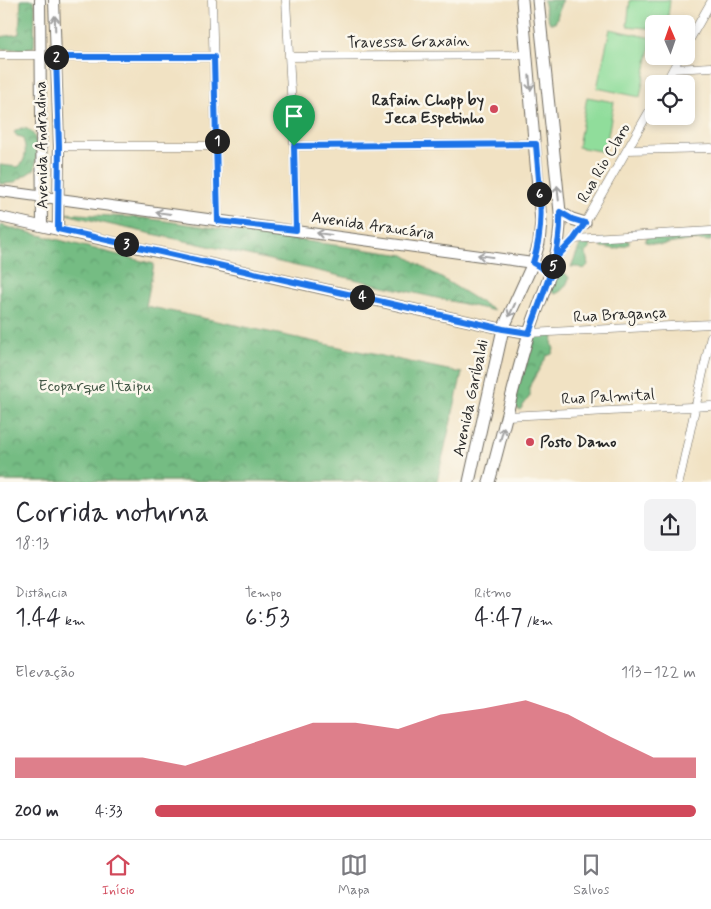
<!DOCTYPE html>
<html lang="pt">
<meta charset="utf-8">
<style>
:root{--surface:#fff;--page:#f2f2f3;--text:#2b2b33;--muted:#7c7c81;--line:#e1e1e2;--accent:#d1495b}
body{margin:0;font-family:Mynerve,sans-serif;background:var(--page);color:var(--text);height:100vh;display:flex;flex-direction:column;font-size:19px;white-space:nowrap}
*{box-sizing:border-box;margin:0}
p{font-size:16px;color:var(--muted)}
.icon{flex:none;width:28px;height:28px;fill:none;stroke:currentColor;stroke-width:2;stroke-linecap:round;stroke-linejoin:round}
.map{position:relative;height:482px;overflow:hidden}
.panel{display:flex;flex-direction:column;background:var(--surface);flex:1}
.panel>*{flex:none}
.needle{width:32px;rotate:358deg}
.fabs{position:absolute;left:645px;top:15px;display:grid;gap:10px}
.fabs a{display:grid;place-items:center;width:50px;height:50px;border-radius:8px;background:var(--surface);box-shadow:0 2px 8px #0003;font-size:25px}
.pin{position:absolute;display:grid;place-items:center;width:42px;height:42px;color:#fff;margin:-51px -21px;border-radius:50% 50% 50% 0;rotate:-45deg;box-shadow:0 0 5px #0007}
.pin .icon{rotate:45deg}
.km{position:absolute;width:25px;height:25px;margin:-12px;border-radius:50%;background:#222;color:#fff;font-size:14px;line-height:25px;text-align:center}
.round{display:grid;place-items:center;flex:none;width:52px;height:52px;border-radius:8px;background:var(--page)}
.headline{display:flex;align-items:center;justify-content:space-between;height:85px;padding:0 15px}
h1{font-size:28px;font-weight:600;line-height:38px}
.metrics{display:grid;grid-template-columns:repeat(3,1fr);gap:8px;height:85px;padding:5px 15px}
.metrics div{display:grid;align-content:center}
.metrics b{font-size:25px;font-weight:600}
.metrics small{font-size:14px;font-weight:400}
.metrics p{font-size:14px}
.chart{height:140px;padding:10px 15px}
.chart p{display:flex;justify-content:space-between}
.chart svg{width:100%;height:90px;margin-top:5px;fill:var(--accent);opacity:.7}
ul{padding:0 15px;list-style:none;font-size:16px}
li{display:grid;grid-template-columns:80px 60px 1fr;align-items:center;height:38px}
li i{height:12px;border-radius:6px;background:var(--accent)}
.tab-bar{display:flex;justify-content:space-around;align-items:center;height:70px;border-top:1px solid var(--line);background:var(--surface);font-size:14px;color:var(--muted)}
.tab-bar a{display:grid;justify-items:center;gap:2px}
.tab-bar .on{color:var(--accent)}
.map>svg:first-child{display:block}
.grass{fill:#90dd9b;stroke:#5e8463}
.forest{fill:url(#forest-crowns);stroke:#507457}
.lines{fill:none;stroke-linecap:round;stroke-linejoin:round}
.minor-casing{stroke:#706b60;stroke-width:9}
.tertiary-casing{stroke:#706b60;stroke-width:12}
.secondary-casing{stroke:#706b60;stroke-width:13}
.minor{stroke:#fff;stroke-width:8}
.tertiary{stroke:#fff;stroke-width:10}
.secondary{stroke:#fff;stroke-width:11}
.oneway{stroke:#a0a0a0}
.route-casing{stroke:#fff;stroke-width:10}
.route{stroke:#1a73e8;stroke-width:6}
.poi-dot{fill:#d1495b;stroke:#fbf7ec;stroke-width:2}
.labels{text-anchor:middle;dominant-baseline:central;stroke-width:5;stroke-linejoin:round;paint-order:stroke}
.street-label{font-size:16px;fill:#2b2b2b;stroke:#fbf7ec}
.poi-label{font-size:16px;font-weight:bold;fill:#2b2b2b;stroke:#fbf7ec;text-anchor:end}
.park-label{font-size:16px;fill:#445847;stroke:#fbf7ec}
</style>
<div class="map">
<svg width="711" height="482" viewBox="0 0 711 482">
<defs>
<pattern id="forest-crowns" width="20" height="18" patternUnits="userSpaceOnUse" patternTransform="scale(1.25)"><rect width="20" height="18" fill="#74bc83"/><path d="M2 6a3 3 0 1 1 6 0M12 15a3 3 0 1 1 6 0" fill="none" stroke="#5f996b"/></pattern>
</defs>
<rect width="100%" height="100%" fill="#fbf7ec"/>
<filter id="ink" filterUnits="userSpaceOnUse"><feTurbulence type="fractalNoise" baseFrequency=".02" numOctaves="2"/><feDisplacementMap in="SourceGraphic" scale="10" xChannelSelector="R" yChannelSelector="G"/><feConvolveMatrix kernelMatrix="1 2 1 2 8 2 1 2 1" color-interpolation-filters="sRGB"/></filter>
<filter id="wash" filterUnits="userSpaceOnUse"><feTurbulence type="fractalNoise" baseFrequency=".0096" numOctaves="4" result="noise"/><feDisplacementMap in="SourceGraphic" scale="20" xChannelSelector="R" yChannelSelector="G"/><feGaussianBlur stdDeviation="1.12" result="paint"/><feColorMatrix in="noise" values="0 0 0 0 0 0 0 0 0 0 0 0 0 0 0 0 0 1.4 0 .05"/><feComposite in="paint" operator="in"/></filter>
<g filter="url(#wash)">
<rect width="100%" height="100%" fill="#f1e2c3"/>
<path class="grass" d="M630,0h40l-3,24h-13v5l-27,-3z
M610,29l42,9 -12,59 -43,-9z
M587,97l27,5 -9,50 -27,-5z"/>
<path class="forest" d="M21,0h12l2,4 -1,43 -12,2h-22v-12l19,-3z
M543,0h20c-5,7 -4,15 -8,23h-5l-3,-7z
M21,128c20,0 16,28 14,41l-22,14 -13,1v-19l18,2c9,-6 9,-20 4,-30l-5,-1 -3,-4z
M62,213l82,5 260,37 91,56c-86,-19 -171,-39 -256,-58 -59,-14 -119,-25 -177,-40z
M0,225l154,39 -8,42 316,67 -25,108h-437z
M684,235l10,2 17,-2v6l-18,-1 -32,5 -16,-3 2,-5z
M623,239l6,2v3l-13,5 -14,-2 -4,-7z
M582,240l5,1 2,2 1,6 -4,4 2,12 -4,4 -5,-2h-8z
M560,270l5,3 4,5c-2,7 -6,13 -14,16l-7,-5 7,-16z
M555,333c-3,6 -4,10 -1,16l-2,5 -5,2 -17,29v11l-10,14 -5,-3 -2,-6 21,-66z"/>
</g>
<g filter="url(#ink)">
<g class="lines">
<g class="minor-casing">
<path id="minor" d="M212,0l6,221
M286,0l8,146 2,84
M686,46l25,-44
M0,55h41
M56,57h158
M289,57l238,-2
M673,69l38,-2
M665,84l15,-28
M59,146h158
M294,146l242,-2
M627,150l84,-2
M574,239l137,-8
M556,257l18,-18 11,-16 69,-120
M529,333l182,-9
M507,416l204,-10
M679,482l32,-146"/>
</g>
<g class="tertiary-casing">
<path id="tertiary" d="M40,0l2,225
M54,0l5,146 -1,83
M0,191l533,72
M0,217l503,112 26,4"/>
</g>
<g class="secondary-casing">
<path id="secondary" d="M560,212l12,7 13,4
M469,482l34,-153 30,-66 6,-20 2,-21 -19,-222
M489,482c14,-50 25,-100 40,-149 13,-41 33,-76 31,-121l-22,-212"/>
</g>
<use href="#minor" class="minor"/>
<use href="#tertiary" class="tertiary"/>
<use href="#secondary" class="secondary"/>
</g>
<defs><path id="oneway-shaft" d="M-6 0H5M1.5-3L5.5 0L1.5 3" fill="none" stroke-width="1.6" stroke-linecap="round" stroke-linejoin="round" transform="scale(1.25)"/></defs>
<g class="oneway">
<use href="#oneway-shaft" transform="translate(55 23) rotate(-92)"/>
<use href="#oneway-shaft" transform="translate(530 83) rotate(85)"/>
<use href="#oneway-shaft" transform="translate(558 193) rotate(-96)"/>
<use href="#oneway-shaft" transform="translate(163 213) rotate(-172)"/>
<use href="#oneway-shaft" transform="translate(324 234) rotate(-172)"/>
<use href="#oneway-shaft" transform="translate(485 256) rotate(-172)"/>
<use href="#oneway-shaft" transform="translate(512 310) rotate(115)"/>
<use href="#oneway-shaft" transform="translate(502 434) rotate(-75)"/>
</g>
</g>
<g class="lines" filter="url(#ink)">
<g class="route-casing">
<path id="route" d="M294,146l2,84 -78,-9 -4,-164h-158l3,89 -1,83 445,100 26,4 27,-75 18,-19 11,-16 -13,-4 -12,-7c1,23 -3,43 -10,65l-5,-7 -12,-7c13,-41 6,-77 3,-119l-242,2"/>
</g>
<use href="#route" class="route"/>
</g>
<g class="poi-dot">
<circle cx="494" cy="109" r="5"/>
<circle cx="530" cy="442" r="5"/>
</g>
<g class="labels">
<g class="street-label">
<text transform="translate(408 42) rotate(-1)">Travessa Graxain</text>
<text transform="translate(42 145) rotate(-91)">Avenida Andradina</text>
<text transform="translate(604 163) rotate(-60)">Rua Rio Claro</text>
<text transform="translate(373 226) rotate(8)">Avenida Araucária</text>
<text transform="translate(620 315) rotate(-3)">Rua Bragança</text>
<text transform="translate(608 397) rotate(-3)">Rua Palmital</text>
<text transform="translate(471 398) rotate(-78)">Avenida Garibaldi</text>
</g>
<g class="poi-label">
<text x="484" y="100">Rafain Chopp by<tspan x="484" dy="18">Jeca Espetinho</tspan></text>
<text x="540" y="442" text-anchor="start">Posto Damo</text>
</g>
<g class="park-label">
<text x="95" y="386">Ecoparque Itaipu</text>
</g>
</g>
</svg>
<div class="fabs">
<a><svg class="needle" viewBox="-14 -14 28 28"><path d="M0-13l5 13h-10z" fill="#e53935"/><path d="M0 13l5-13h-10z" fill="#7c7c81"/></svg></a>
<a><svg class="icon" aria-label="locate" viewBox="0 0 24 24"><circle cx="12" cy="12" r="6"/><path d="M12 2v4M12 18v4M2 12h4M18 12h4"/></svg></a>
</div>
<div class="pin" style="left:294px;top:146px;background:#1e9e55"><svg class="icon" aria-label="arrive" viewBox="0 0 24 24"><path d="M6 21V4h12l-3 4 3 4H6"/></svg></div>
<b class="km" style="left:217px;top:141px">1</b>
<b class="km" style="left:56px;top:57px">2</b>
<b class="km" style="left:126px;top:244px">3</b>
<b class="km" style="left:362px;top:297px">4</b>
<b class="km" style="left:553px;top:266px">5</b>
<b class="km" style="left:539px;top:194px">6</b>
</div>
<section class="panel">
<div class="headline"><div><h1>Corrida noturna</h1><p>18:13</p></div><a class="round"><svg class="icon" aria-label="share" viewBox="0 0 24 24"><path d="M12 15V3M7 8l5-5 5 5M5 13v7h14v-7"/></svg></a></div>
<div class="metrics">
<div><p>Distância</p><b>1.44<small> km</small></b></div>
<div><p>Tempo</p><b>6:53</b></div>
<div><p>Ritmo</p><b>4:47<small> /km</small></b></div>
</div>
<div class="chart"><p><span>Elevação</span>113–122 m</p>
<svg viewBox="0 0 160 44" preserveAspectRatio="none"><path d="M0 44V34L10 34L20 34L30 34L40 38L50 31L60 24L70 17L80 17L90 20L100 13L110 10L120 6L130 13L140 24L150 34L160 34V44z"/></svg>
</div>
<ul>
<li><b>200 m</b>4:33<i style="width:100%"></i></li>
</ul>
</section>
<nav class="tab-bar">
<a class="on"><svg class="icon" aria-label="home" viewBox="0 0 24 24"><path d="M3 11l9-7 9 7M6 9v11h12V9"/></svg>Início</a>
<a><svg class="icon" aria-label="map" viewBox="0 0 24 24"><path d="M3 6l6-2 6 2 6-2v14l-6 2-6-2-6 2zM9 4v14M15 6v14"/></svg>Mapa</a>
<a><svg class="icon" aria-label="saved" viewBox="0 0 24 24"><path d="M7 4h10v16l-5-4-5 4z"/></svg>Salvos</a>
</nav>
